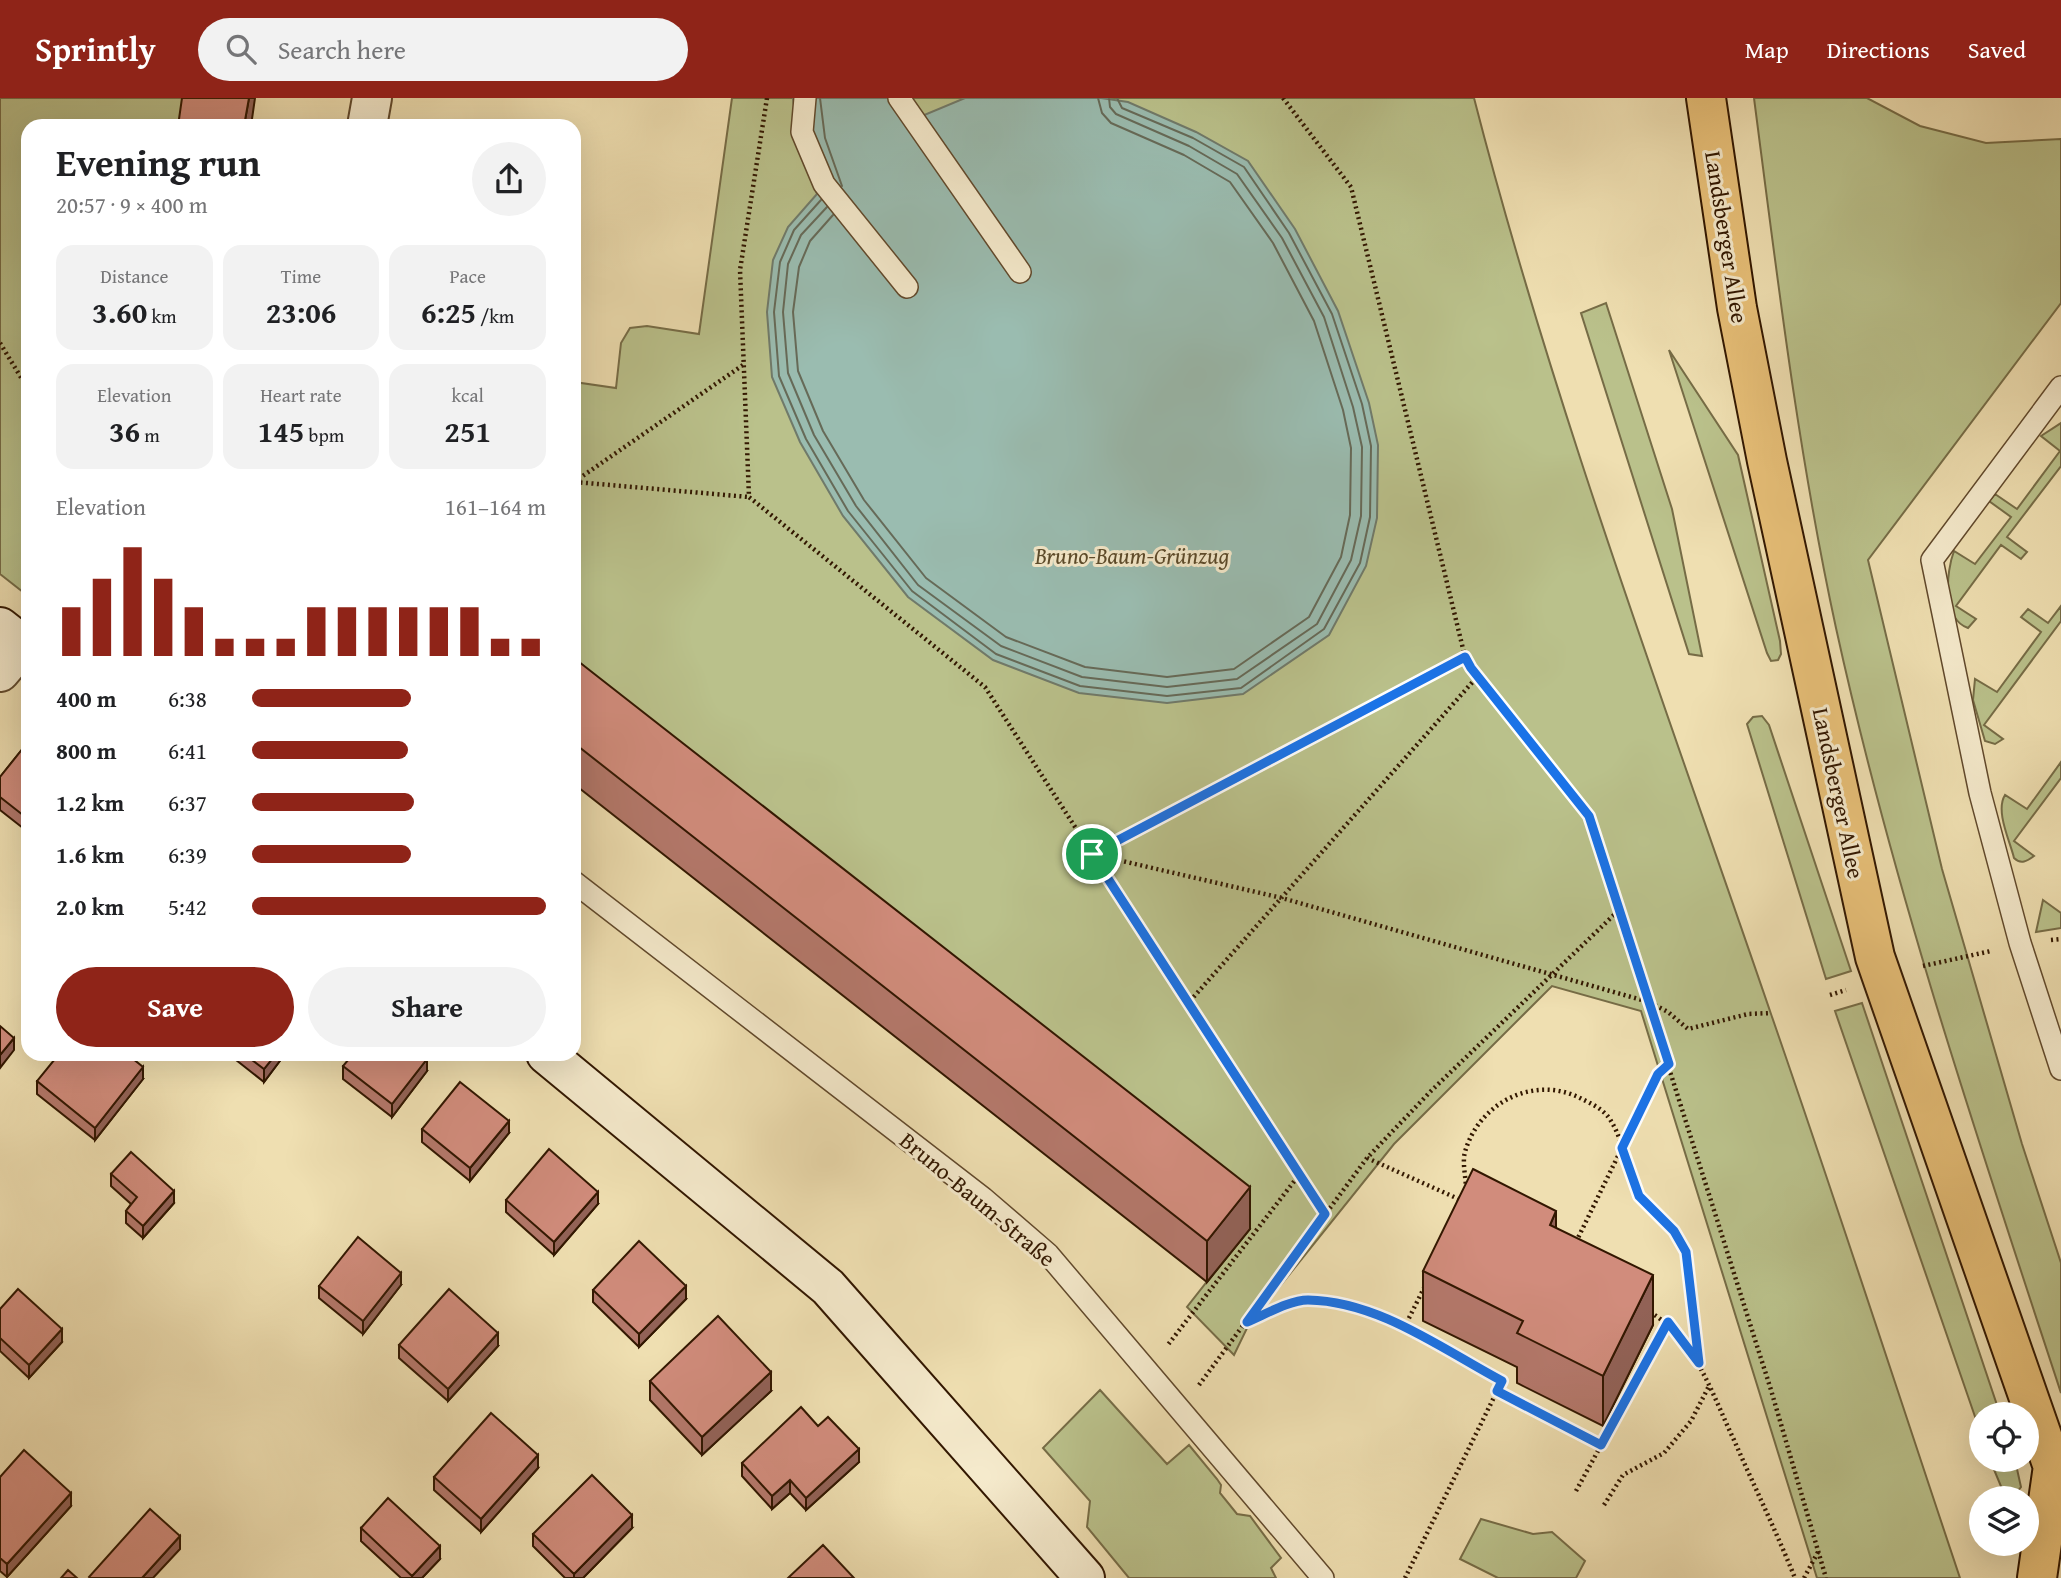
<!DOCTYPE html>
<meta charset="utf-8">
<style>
:root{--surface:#fff;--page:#f2f2f2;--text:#202124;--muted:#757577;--accent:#8f2418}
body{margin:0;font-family:"Gentium Book Plus",serif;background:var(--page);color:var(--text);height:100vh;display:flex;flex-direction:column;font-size:26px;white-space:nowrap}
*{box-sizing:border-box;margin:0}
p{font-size:23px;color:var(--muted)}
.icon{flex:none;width:38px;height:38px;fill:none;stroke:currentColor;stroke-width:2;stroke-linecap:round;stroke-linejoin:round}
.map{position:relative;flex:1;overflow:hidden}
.drawer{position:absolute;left:21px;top:21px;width:560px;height:942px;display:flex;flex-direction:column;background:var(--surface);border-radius:21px;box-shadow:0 7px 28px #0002}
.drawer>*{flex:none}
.buttons{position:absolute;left:1969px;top:1304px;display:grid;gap:14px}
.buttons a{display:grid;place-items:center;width:70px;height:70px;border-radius:50%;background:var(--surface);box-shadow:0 7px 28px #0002;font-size:35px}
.pin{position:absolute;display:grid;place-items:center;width:60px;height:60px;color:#fff;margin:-30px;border:4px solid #fff;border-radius:50%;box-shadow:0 2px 7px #0007}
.round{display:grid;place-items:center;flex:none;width:74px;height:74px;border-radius:37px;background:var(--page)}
.summary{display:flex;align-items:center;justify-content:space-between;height:119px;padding:0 35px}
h1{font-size:38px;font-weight:700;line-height:52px}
.stats{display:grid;grid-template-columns:repeat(3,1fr);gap:10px;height:119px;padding:7px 35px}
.stats div{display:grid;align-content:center;border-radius:18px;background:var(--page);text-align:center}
.stats b{font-size:30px;font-weight:700}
.stats small{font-size:19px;font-weight:400}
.stats p{font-size:19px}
.chart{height:196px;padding:14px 35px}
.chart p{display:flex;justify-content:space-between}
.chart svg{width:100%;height:126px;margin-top:7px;stroke:var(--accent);stroke-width:6}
.button{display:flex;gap:14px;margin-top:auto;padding:14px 35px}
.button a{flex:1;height:80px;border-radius:42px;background:var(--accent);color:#fff;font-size:28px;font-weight:700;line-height:80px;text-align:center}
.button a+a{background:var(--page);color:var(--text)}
ul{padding:0 35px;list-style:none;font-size:23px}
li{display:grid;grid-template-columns:112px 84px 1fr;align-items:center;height:52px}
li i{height:18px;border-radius:9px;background:var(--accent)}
header{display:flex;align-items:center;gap:42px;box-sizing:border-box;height:98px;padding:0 35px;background:var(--accent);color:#fff}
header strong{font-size:33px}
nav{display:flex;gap:38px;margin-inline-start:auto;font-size:24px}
.search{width:490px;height:63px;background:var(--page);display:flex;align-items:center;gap:18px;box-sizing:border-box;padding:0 24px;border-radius:38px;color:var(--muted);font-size:26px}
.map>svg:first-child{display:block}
.green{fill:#bac18b;stroke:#766c46;stroke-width:2}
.water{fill:#9abcb0;stroke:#707a6a;stroke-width:2}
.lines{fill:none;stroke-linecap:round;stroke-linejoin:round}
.shore{stroke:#666a58;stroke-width:2}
.lane-casing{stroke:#61492c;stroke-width:24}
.street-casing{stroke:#61492c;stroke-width:42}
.secondary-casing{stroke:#321700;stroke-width:42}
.primary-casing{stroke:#321700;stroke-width:42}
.path{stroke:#321700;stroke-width:4.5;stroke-dasharray:2 3.5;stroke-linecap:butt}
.lane{stroke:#f5eacc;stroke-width:21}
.street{stroke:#f5eacc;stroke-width:38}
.secondary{stroke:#f5eacc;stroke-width:38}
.primary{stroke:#e8c078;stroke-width:38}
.wall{fill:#b4786b;stroke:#321700;stroke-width:2}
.shaded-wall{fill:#926257;stroke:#321700;stroke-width:2}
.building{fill:#d18c7c;stroke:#321700;stroke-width:2}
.route-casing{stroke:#fff;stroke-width:14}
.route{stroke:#1a73e8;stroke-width:9}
.labels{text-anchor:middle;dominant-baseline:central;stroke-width:6;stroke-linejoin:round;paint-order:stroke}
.street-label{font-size:23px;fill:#321700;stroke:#f5eacc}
.park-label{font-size:23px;font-style:italic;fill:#5b4a2a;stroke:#f5eacc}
</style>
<header>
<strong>Sprintly</strong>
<div class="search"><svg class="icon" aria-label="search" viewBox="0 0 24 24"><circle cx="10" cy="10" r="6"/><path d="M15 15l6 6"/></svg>Search here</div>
<nav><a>Map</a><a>Directions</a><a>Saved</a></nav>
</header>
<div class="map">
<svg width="2061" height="1480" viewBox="0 0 2061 1480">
<rect width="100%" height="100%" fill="#efdfb1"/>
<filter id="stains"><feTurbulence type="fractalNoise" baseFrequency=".00286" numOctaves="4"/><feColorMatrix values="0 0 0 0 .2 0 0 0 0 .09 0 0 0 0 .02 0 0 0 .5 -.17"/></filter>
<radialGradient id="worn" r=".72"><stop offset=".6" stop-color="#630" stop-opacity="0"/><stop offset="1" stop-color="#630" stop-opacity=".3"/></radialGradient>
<path class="green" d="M0,0h188l-5,28h-155v470l-28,-22z
M732,0h742c80,311 193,612 297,916 65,187 126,376 189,564h-143l-176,-567 -89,-25 -158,158 -146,182 -14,29 -47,-48 62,-79 -675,-528v-318l42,6 5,-45 9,-15 17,-2 52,8z
M1754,0h113l53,28 66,17 75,-4v164l-193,257 74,309 80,275 39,119v130c-83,-253 -168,-505 -225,-765 -38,-175 -59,-353 -82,-530z
M1606,205l66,206 30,147 -13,-2 -108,-341z
M1669,252l69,105 42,186 1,13 -3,6 -7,1 -4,-8z
M2061,325v43l-54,71 20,15 -6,7 -20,-14 -45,61 20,13 -8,9c-26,-9 -22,-56 -14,-77l21,13 36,-47 -22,-16 6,-7 22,15 43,-58 -19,-15z
M2061,508v15l-77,104 19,14 -8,5 -10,-3 -12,-41 2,-21 22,13 44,-60 -20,-15 7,-8 20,14z
M1762,618l7,9 82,246 -25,8 -79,-255 6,-7z
M2061,664v16l-47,63 20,15c-7,5 -13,9 -20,2 -4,-17 -19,-47 -9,-63l22,14z
M2043,802l18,13v15l-25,4z
M1862,905l138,411h-19v20l-146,-423z
M1100,1292l67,74 22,-19 28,34 4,6 -1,8 17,21 13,2 31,42 -10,10 5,10h-147l-42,-51 3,-26 -47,-53z
M1990,1362h25l6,27 -7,9h-9z
M1481,1421l52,15 19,-2 33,29 -9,17h-78l-38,-19z"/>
<path class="water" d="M793,0h117l12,18 43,-18h136l27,4 68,30 52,29 47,68 43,82 31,92 9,42 -1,73 -11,48 -37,69 -86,59 -76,9 -88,-10 -86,-33 -85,-63 -65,-81 -43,-74 -28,-65 -5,-65 6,-52 15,-33 29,-33 -18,-50z"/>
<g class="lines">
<path class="shore" d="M820,0l5,40 17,48
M821,102l-27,30 -14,32 -6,50 5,64 27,63 42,72 64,80 84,63 84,32 87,10 74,-8 83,-59 36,-66 10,-46 1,-71 -9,-42 -30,-90 -43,-81 -45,-66 -51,-29 -71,-30 -5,-10
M827,109l-26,28 -13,29 -5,48 5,61 26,62 42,71 62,79 83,61 81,31 85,10 70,-8 80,-55 34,-64 10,-44 1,-69 -9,-40 -29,-90 -42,-79 -45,-64 -48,-28 -73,-32 -6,-7 -1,-9
M833,117l-23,26 -11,26 -6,45 5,59 25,60 41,69 62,78 80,59 79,30 82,10 67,-8 75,-52 32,-60 9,-42 1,-67 -8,-38 -29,-89 -41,-78 -43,-61 -46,-27 -73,-32 -9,-10 -4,-15"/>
<g class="lane-casing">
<path id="lane" d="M805,0l-3,34 22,52 83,103
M899,0l121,174
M2061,289l-129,173 48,233 40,150 41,126
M574,784l409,316 65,56 275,324"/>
</g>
<g class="street-casing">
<path id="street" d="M367,28l5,-28
M0,574l23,-27"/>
</g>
<g class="secondary-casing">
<path id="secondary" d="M0,529l28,22
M546,956l282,233 257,291"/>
</g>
<g class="primary-casing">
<path id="primary" d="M1706,0l31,210 30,153 108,496 186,533
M2037,1480l16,-112"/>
</g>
<path class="path" d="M767,0l-27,172 9,227 236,190 314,488 -132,171
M1283,0l68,89 114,470 6,11 118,148 182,574 55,188
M0,245l28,46
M574,384l169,-117
M575,384l174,15
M1092,756l190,44 367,104 19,10 20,17 60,-15 23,-1
M1092,756l373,-197
M2051,842l10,-1
M1923,868l68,-15
M1830,897l16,-5
M1190,903l287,-324
M1367,1060l96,43
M1299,1077l26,39
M1466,1091c0,-11 -4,-27 -1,-37 14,-50 70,-78 117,-53 10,5 23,11 29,22 14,22 15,52 28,74 9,15 27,24 37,39 20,30 19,92 23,129
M1576,1144l82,-168 11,-9
M1650,1214c46,28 62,82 84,128 20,46 42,91 61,138
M1247,1224c18,-7 38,-17 56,-21 50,-10 154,56 199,80l-97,197
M1404,1230l21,-42
M1199,1287l168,-227 64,-67 188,-181
M1497,1293l104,54
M1576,1393l92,-168
M1604,1407l19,-30 41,-22 27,-32 18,-35
M1804,1480l14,-26"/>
<use href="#lane" class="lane"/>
<use href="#street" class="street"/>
<use href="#secondary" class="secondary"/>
<use href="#primary" class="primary"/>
</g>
<path class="wall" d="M574,560l676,571 -43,53 -633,-498z
M28,644v90l-28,-22v-33z
M231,956h54l-21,28 -33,-26z
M343,968l84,5 -35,46 -49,-38z
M143,981l-48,61 -58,-46v-13z
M422,1031l87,4 -39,48 -48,-39z
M111,1076l63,29 -31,35 -17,-15v-12l5,-7 -20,-18z
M506,1102l92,4 -44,51 -48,-43z
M1556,1130l97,97 -50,101 -86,-43v-16l-94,-46v-50z
M401,1187l-38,49 -44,-36v-12z
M593,1192l93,9 -47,48 -46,-45z
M0,1211l62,33 -33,36 -29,-27z
M399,1247l99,1 -50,55 -49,-43z
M650,1283l121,10 -69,64 -52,-55z
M818,1328l41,36 -53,48 -16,-17 -18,16 -30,-33v-13z
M538,1370l-57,64 -47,-42v-13z
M0,1379l71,29 -64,71 -7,-6z
M361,1430l79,31 -18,19h-21l-40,-37z
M632,1430l-49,50h-18l-32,-32v-12z"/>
<path class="shaded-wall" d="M249,0h6l-4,28h-7z
M14,940v12l-14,18v-13z
M276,956h9l-21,28v-13z
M427,961v12l-35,46v-13z
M143,969v12l-48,61v-12z
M509,1023v12l-39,48v-13z
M1250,1089v42l-43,53v-41z
M174,1093v12l-31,35v-12z
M598,1094v12l-44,51v-13z
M1556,1113v50l-6,-36z
M401,1175v12l-38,49v-13z
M1653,1177v50l-50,101v-50z
M686,1188v13l-47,48v-13z
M62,1231v13l-33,36v-13z
M498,1235v13l-50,55v-12z
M771,1274v19l-69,64v-18z
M859,1351v13l-53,48v-12z
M538,1357v13l-57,64v-13z
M790,1382v13l-18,16v-13z
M71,1395v13l-64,71v-13z
M632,1417v13l-49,50h-9v-4z
M180,1438v13l-27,29h-11z
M440,1448v13l-18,19h-10v-2z"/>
<path class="building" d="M182,0h67l-5,28h-66z
M574,560l676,529 -43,54 -633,-498z
M28,644v77l-28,-22v-20z
M0,928l14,12 -14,17z
M59,956h68l16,13 -48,61 -58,-47z
M244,956h32l-12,15z
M353,956h67l7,5 -35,45 -49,-38z
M460,984l49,39 -39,47 -48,-39z
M549,1051l49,43 -44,50 -48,-42z
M131,1054l43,39 -31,35 -17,-15 11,-14 -26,-23z
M1473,1071l83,42 -6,14 103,50 -50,101 -86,-43 6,-12 -100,-50z
M358,1139l43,36 -38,48 -44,-35z
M639,1143l47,45 -47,48 -46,-44z
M18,1191l44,40 -33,36 -29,-27v-29z
M449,1191l49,44 -50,56 -49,-44z
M718,1218l53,56 -69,65 -52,-56z
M801,1309l17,19 10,-9 31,32 -53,49 -16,-18 -18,16 -30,-33z
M491,1315l47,42 -57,64 -47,-42z
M24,1352l47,43 -64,71 -7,-6v-81z
M592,1377l40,40 -58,59 -41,-40z
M388,1400l52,48 -28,30 -51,-48z
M150,1411l30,27 -38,42h-52l-1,-1z
M823,1447l31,33h-66z
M68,1472l9,8h-16z"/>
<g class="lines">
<g class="route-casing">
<path id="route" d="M1465,559l6,11 118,148 80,248 -11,10 -36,74 17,48 35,35 12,21 13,111 -31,-41 -67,123 -104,-54 5,-10c-60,-32 -124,-80 -194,-81 -18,0 -44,15 -61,22l78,-108 -233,-360z"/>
</g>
<use href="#route" class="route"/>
</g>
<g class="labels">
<g class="street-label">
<text transform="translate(1727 139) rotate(81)">Landsberger Allee</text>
<text transform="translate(1839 695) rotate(78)">Landsberger Allee</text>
<text transform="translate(978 1101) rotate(40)">Bruno-Baum-Straße</text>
</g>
<g class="park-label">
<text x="1132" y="457">Bruno-Baum-Grünzug</text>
</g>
</g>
<rect width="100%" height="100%" filter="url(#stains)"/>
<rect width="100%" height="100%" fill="url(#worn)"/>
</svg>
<div class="buttons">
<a><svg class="icon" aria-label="locate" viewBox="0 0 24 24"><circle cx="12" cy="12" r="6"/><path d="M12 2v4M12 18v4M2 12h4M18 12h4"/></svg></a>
<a><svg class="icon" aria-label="layers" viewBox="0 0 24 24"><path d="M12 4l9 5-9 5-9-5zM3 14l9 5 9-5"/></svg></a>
</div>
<div class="pin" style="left:1092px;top:756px;background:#1e9e55"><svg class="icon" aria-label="arrive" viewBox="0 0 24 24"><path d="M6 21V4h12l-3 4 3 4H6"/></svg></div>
<section class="drawer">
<div class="summary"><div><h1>Evening run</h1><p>20:57 · 9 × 400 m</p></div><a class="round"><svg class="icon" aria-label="share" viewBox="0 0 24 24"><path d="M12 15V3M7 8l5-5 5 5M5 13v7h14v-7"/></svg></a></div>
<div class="stats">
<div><p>Distance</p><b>3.60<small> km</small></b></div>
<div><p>Time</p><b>23:06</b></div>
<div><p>Pace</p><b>6:25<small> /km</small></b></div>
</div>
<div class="stats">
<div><p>Elevation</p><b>36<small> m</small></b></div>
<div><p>Heart rate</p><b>145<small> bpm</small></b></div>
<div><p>kcal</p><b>251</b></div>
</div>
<div class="chart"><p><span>Elevation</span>161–164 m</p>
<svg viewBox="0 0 160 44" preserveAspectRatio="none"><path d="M5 44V27M15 44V17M25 44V6M35 44V17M45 44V27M55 44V38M65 44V38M75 44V38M85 44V27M95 44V27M105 44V27M115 44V27M125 44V27M135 44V27M145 44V38M155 44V38"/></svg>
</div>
<ul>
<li><b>400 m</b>6:38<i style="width:54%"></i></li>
<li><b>800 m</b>6:41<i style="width:53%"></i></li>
<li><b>1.2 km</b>6:37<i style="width:55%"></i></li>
<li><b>1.6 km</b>6:39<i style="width:54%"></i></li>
<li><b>2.0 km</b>5:42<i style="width:100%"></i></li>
</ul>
<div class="button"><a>Save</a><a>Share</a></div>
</section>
</div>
